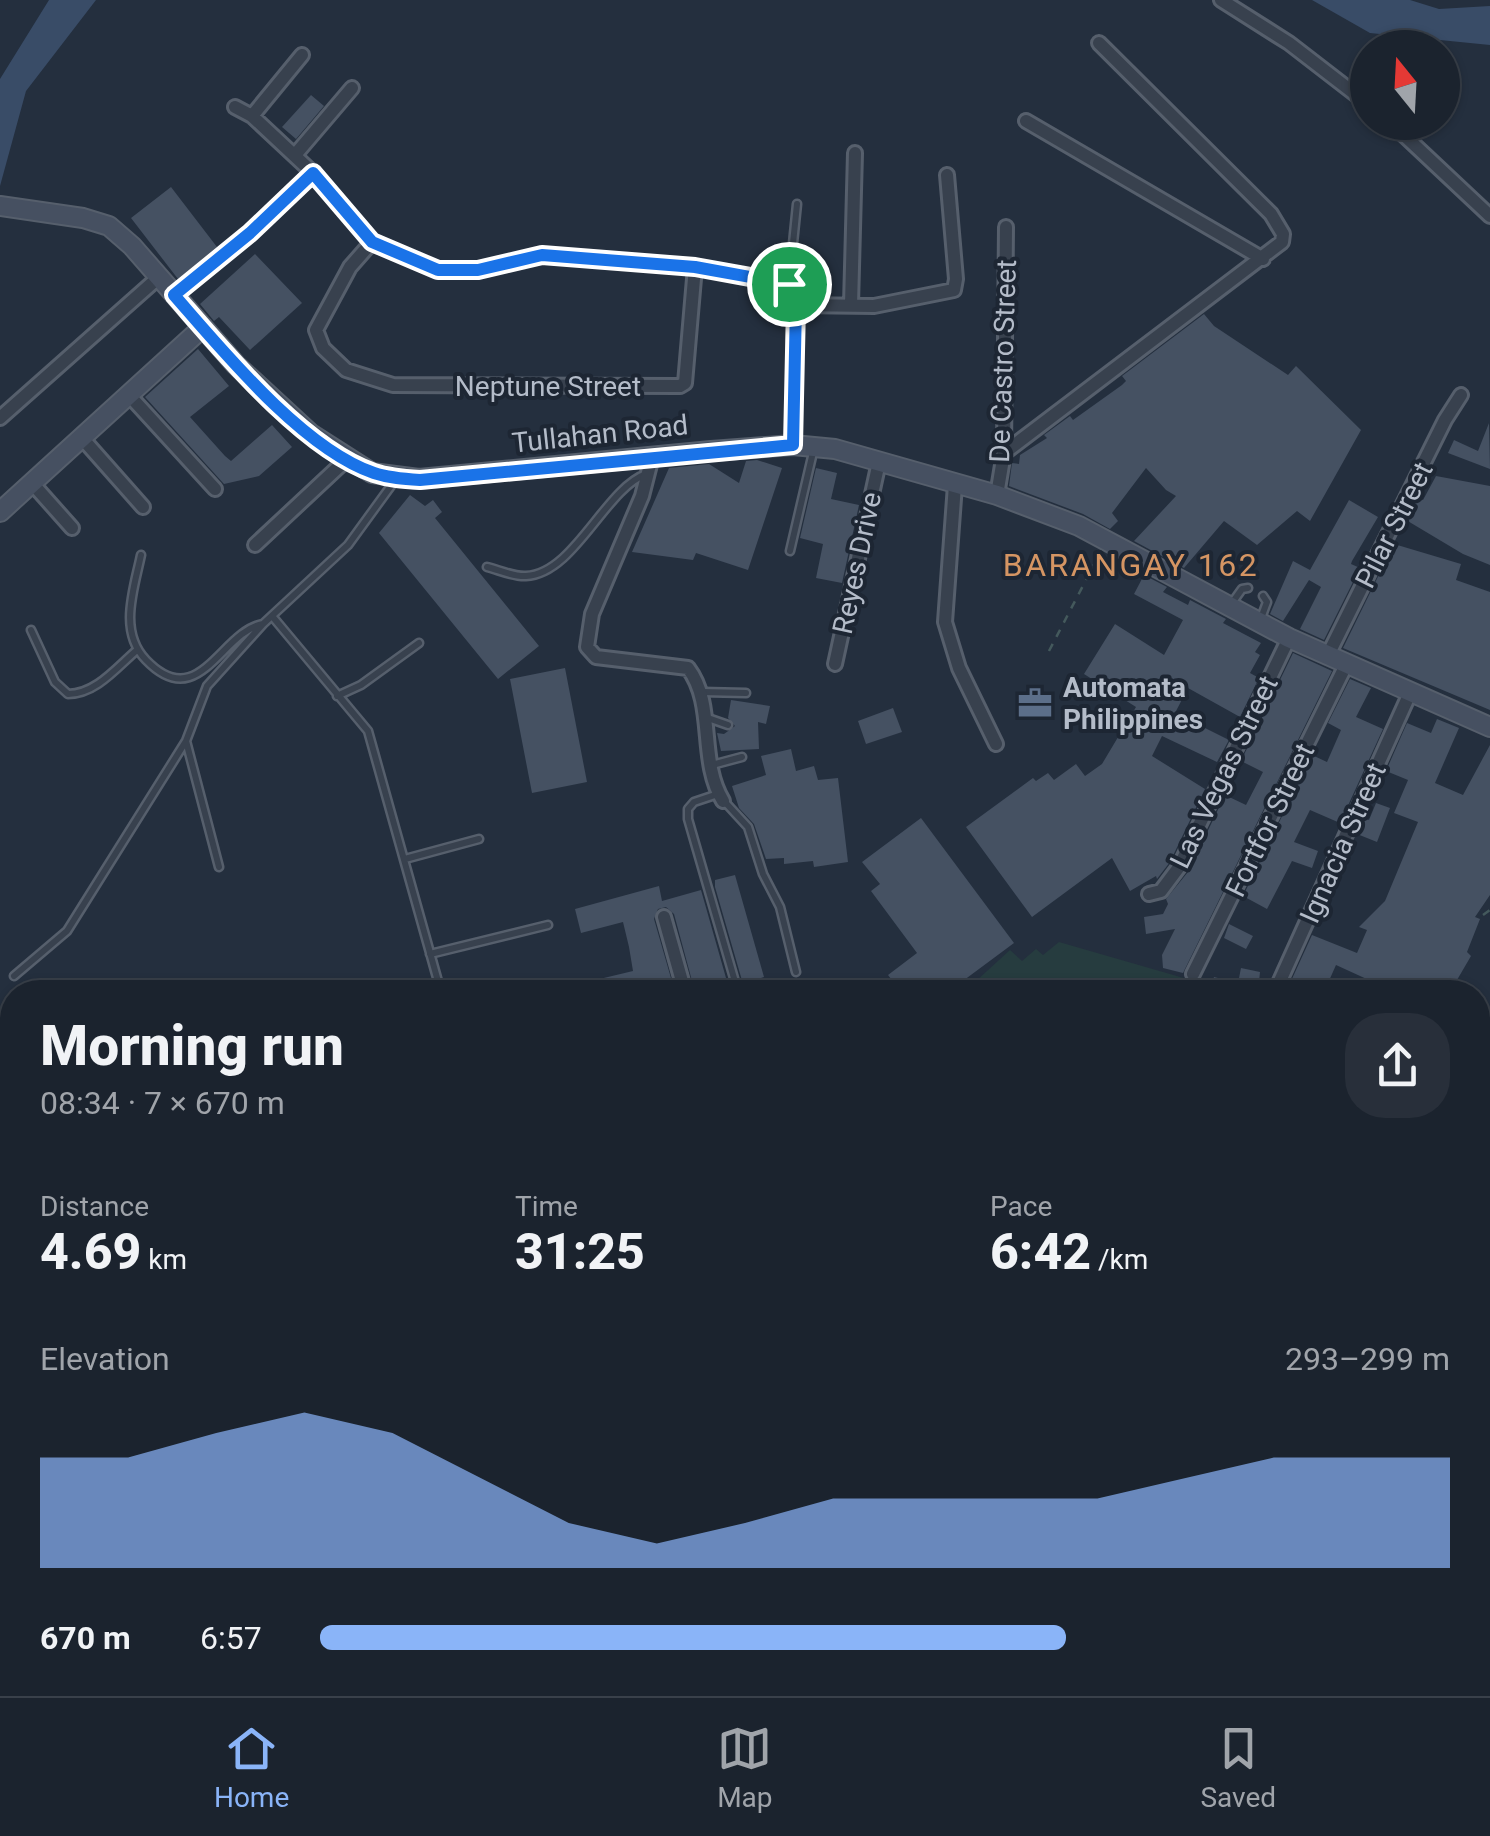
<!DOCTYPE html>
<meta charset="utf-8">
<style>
:root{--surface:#1b232e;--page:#282f3a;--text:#f1f3f6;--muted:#a0a4aa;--line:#39404a;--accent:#8ab4f8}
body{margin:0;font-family:Roboto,sans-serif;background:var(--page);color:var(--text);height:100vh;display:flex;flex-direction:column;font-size:38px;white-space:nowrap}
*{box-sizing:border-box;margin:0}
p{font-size:32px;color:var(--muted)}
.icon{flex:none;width:55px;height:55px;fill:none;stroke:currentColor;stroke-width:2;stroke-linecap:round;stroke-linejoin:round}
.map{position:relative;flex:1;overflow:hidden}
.details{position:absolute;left:0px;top:980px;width:1490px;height:718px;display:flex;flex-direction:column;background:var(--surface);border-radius:40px 40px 0 0;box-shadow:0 2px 8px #0004,0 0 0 2px var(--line)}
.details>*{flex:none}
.needle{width:65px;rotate:342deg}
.fabs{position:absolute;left:1350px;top:30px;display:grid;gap:20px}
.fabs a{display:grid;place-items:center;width:110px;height:110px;border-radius:50%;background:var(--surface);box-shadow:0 2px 8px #0004,0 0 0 2px var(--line);font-size:50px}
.pin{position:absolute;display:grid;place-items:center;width:85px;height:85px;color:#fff;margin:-42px;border:5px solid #fff;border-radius:50%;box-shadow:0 2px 10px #0007}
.round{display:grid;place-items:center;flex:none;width:105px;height:105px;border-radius:40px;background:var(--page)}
.headline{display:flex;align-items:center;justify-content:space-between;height:170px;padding:0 40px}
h1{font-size:55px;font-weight:800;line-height:75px}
.figures{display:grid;grid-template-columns:repeat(3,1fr);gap:15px;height:170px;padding:10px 40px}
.figures div{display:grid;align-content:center}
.figures b{font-size:50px;font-weight:800}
.figures small{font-size:28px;font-weight:400}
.figures p{font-size:28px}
.chart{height:280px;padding:20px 40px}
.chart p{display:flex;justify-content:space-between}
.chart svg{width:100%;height:180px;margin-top:10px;fill:var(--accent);opacity:.7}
ul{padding:0 40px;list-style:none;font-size:32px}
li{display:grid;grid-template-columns:160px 120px 1fr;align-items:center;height:75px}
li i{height:25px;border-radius:12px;background:var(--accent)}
.tab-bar{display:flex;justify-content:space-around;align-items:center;height:140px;border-top:2px solid var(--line);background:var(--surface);font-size:28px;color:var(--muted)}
.tab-bar a{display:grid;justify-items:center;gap:5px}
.tab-bar .current{color:var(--accent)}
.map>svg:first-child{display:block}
.green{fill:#263c3f}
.water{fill:#394c67}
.building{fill:#455162}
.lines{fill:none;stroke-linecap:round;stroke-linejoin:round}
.lane-casing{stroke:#565f6c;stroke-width:11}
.street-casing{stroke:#565f6c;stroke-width:18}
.secondary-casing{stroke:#565f6c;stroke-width:22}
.highway-casing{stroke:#434c59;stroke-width:30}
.path{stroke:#44595c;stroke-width:2.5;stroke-dasharray:8 8;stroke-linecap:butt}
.lane{stroke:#38414e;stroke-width:6}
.street{stroke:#38414e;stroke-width:12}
.secondary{stroke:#465061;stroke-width:18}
.highway{stroke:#746855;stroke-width:25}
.route-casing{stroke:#fff;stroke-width:20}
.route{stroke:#1a73e8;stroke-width:12}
.labels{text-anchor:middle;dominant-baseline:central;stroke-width:8;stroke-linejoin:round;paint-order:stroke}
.street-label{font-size:28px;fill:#b4bcc9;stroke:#1d2633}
.poi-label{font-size:28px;font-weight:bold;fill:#b4bcc9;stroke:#1d2633;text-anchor:start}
.quarter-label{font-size:32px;letter-spacing:2.5px;fill:#d59563;stroke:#1d2633}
</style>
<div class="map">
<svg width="1490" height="1696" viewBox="0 0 1490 1696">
<rect width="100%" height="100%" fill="#242f3e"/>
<path class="green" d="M1059,942l149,43 -2,7h-242l46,-42 12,11 14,-12 7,6z"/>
<path class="water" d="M49,0h47l-70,91 -26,95v-107z
M1312,0h98l29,9 51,-3v39l-120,-12z"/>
<path class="building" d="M311,95l13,11 -28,33 -14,-12z
M171,187l46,60 -39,32 -47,-61z
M255,254l47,49 -52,47 -31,-33 -5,4 -14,-17z
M1204,314l10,12 74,49 8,-9 65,64 -51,91 -13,-10 -40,34 -33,-24 -40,47 -50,-27 42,-45 -10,-6 -20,-22 -34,45 6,8 -8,8 -27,-15 -74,-28 3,-23 7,1 1,-9 27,-17 -3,-3 26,-19 3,4 49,-35 4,-4 -4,-5z
M198,349l31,37 -39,31 35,39 6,5 41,-36 20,22 -33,29 -35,8 -79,-87z
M1489,423l1,46 -42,-16 6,-13 24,11z
M757,460l25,8 -34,102 -52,-17 -3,7 -61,-8 37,-84 40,-4 30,19 7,-22z
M816,468l21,5 -6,26 28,6 -17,78 -26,-5 7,-34 -23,-6z
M1436,476l54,10v79l-27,-11 -57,-34 12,-23 5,3z
M410,495l15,11 8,-6 9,12 -7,6 104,128 -41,33 -119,-146z
M1349,500l29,17 -26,44 -1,3 9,4 -36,72 -24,-11 21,-42 -12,-7 -26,41 -13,-7 23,-53 17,9z
M1394,544l67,20 -5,16 34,12v118l-147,-62z
M1144,575l23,12 -4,5 25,13 2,-5 36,19 -3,4 38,20 -6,9 5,3 -10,18 9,5 -19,39 -52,-29 -13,25 54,27 -12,22 -55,-26 -10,20 53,33 -35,73 -13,17 -1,-3 -26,15 -18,-33 -80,59 -66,-90 67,-49 3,3 12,-8 6,7 22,-16 9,12 17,-12 34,-57 -52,-33 31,-50 49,31 19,-35 -49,-26z
M1293,653l39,18 -149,302 -20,-5 -1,-13 13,-26 -29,5 -2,-17 19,-3 5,-10 -2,-5 22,-27 37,-77 21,10 17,-33 -22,-11z
M565,668l22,114 -55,11 -22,-114z
M1350,679l21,9 -15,29 27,12 -43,94 -30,-13 -16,32 24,9 -6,17 -20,-7 -25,48 -24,-13 69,-141 15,7 14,-32 -13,-7z
M731,700l39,6 -4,18 -8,-2 1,27 -38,2 -4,-18 7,1 11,-8 -7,-8z
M893,708l9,24 -36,12 -8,-23z
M1437,719l22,9 -24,55 28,12 27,-50v150l-15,22 5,2 -13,33 4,4 -21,36h-84l5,-11 -35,-16 -12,27h-38l26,-57 45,18 10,-23 -8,-3 26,-26 33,-79 -24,-9 14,-33 -22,-9 21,-48 24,10z
M791,749l5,22 18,-5 4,14 20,-2 10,84 -34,5 -1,-6 -29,3v-6l-18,1 -12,-35 -15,-16 -7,-22 34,-11 -5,-19z
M1376,803l14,5 -13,34 -20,-8 7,-16 5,2z
M921,818l93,125 -66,49h-47l-13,-17 29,-22 -46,-62 9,-7 -18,-22z
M735,875l29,102 -21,7 -28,-97v-7z
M659,886l3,15 39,-11 29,102h-35l-21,-78 -8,-7 -8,2 -4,10 21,73h-14l-1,-5 -21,5h-49l-3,-10 46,-11 -4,-24 -6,-25 -42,11 -6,-24z
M1229,924l24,12 -7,13 -22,-11z
M1241,968l19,4 -2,20h-48l4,-15 24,6z
M1485,1184l5,1v37l-12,-3z
M1478,1417l12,10v138l-12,-13z
M1478,1644l12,2 -6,46 -6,-1z"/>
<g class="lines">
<g class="lane-casing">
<path id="lane" d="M789,283l8,-79
M790,551l24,-103
M141,555c-7,34 -23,76 5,105 53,55 75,-29 117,-36
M487,567c12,3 27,10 39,9 48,-2 79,-87 120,-102
M1232,603l10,-14 6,-1
M272,616l96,115 73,261
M1260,621l7,-19 -4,-6
M31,630l24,52 13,12c28,0 49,-27 69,-44
M702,692l44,1
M337,696l24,-11 58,-42
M705,717l23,8
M712,765l30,-8
M718,794l-24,8 -6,7v10l50,173
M724,801l24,26 15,47 17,33 16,65
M405,859l74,-20
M219,867l-33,-126 21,-55 56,-62 85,-79 48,-66
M430,954l118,-29
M14,976l53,-45 119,-190
M1478,1079l12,-10
M1478,1282l12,15
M1478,1339l12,-24
M10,1368l2,3
M138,1685l3,11
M580,1696l1,-11"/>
</g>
<g class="street-casing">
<path id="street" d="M1221,0l68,43 79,61
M235,107l17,9 61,57 59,69 66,28h40l65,-15 152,12 94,17 7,21 -3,140
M252,116l50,-61
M1026,121l237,138
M1390,122l100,94
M295,155l57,-67
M372,242l-22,25 -34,63 7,18 23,22 47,15 287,1 5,-3 10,-116
M174,295l76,-62 63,-60
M796,305l78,1 80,-16 2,-11 -9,-104
M851,305l4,-152
M129,395l86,94
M0,418l159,-141
M82,438l61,69
M1004,453l278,-211 1,-8 -12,-20 -172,-171
M652,457l-10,39 -50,118 -5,33 9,10 92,11c28,37 10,92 35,133
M32,483l40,45
M955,485l-10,137 14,46 37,76
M997,495l7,-42 2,-226
M255,545l92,-86
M1328,655l117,-235 16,-25
M835,664l44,-202
M1149,894l12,-3 18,-24 110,-229
M664,917l21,75
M1193,974l153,-309
M1275,992l135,-299
M1478,1402l12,7
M1405,1685l59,11
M1111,1696l39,-11"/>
</g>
<g class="secondary-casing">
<path id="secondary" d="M0,206l83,12 26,8 23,20 104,119 75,69 61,39 47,6 292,-28 82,-6 42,4 162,46 82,31 210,112 201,89
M0,512l203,-185"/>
</g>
<g class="highway-casing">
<path id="highway" d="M0,1377l12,44
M0,1441l12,63
M50,1685l2,11
M87,1685l3,11"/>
</g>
<path class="path" d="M1049,651l50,-96
M1483,915l7,-5"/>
<use href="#lane" class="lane"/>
<use href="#street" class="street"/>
<use href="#secondary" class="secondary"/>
<use href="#highway" class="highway"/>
</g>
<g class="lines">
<g class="route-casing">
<path id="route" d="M313,173l59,69 66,28h40l64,-15 153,12 94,17 7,21 -3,140 -373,35c-16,-1 -31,-2 -46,-7 -71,-24 -151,-122 -200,-178l76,-62z"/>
</g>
<use href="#route" class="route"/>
</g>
<defs>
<g id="office-bare" transform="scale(2.7)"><path d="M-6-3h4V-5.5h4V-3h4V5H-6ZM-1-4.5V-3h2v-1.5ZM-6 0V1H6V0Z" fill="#5c6f8a" stroke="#1d2633" stroke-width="2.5" paint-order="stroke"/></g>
</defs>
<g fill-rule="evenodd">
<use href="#office-bare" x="1035" y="703"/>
</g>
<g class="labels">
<g class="street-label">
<text transform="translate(1003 361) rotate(-88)">De Castro Street</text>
<text x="548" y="386">Neptune Street</text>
<text transform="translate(600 434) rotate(-6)">Tullahan Road</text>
<text transform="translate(1394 525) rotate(-63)">Pilar Street</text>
<text transform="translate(857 563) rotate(-78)">Reyes Drive</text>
<text transform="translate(1224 772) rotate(-64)">Las Vegas Street</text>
<text transform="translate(1270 820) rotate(-64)">Fortfor Street</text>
<text transform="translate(1343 843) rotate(-66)">Ignacia Street</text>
</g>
<g class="poi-label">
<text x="1063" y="687">Automata<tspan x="1063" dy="32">Philippines</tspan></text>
</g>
<g class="quarter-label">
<text x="1131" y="565">BARANGAY 162</text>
</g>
</g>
</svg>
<div class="fabs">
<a><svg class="needle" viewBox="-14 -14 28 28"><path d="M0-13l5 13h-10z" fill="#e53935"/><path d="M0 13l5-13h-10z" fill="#a0a4aa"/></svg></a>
</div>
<div class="pin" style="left:789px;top:284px;background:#1e9e55"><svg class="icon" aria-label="arrive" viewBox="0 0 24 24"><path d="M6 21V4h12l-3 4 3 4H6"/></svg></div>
<section class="details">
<div class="headline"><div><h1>Morning run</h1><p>08:34 · 7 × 670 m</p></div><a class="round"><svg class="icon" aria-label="share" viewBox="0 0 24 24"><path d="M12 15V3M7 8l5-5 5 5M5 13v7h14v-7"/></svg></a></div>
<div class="figures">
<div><p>Distance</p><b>4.69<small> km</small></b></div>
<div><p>Time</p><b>31:25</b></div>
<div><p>Pace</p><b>6:42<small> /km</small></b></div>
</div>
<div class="chart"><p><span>Elevation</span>293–299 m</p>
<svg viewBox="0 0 160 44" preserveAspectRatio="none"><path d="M0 44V17L10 17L20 11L30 6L40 11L50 22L60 33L70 38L80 33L90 27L100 27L110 27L120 27L130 22L140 17L150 17L160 17V44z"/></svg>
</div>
<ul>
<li><b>670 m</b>6:57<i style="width:66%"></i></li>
</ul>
</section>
</div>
<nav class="tab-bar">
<a class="current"><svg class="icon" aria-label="home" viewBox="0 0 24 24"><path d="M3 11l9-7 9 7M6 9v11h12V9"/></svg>Home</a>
<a><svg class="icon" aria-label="map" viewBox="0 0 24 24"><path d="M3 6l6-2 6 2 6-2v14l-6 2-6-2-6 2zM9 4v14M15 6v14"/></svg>Map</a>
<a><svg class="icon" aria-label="saved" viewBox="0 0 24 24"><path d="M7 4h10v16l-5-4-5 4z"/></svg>Saved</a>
</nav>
